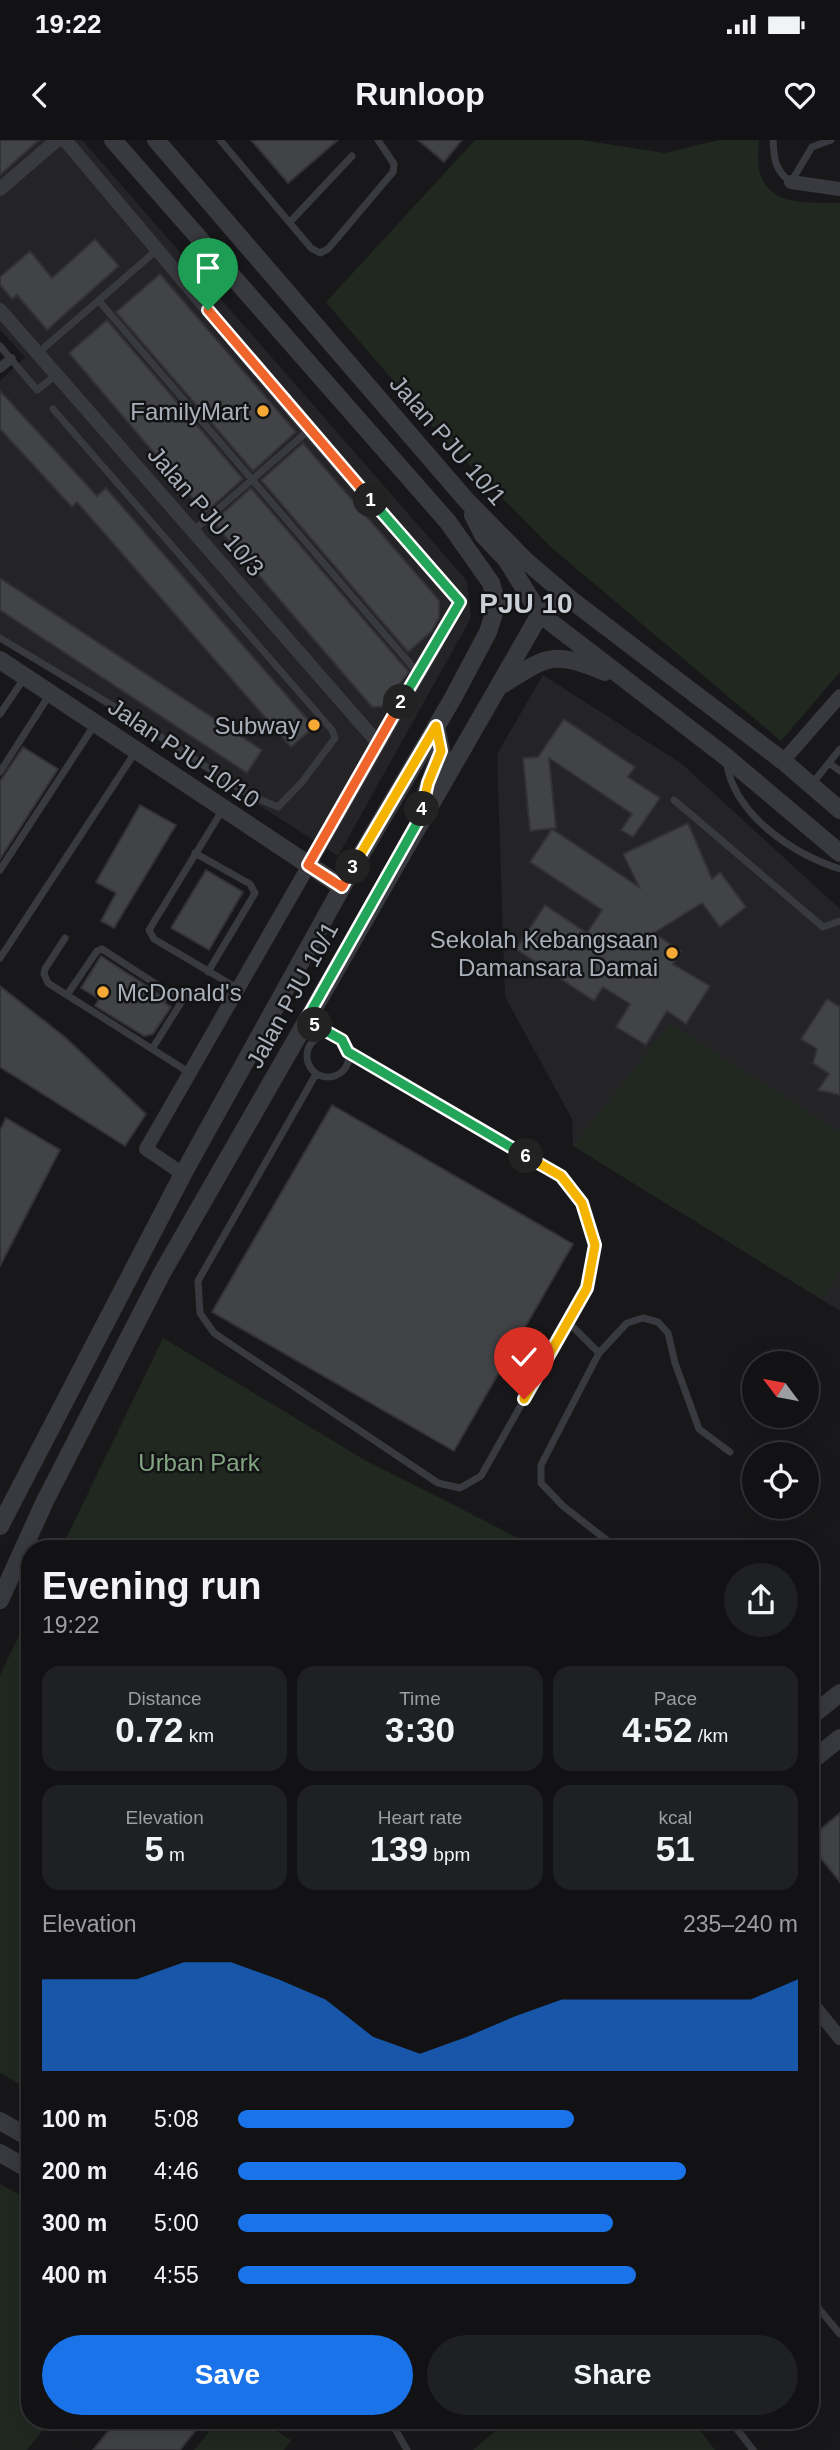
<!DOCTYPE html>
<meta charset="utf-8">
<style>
:root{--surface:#121214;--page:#1f2022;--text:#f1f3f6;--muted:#9c9ea0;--line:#313234;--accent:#1a73e8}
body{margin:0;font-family:Helvetica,sans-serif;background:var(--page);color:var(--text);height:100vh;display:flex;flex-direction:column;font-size:26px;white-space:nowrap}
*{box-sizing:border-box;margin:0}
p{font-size:23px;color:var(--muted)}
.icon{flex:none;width:38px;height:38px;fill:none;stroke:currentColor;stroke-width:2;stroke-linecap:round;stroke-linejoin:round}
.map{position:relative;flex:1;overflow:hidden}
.sheet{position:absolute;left:21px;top:1400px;width:798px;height:889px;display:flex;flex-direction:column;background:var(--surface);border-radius:28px;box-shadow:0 7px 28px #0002,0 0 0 2px var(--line)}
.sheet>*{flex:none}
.needle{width:46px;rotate:302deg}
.buttons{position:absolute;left:742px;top:1211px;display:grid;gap:14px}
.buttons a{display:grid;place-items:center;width:77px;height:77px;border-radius:50%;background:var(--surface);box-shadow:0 7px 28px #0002,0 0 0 2px var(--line);font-size:35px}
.pin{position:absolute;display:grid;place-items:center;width:60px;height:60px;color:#fff;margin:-72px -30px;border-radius:50% 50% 50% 0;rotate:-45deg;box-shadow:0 0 7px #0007}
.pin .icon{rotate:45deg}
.km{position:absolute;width:35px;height:35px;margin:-18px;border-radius:50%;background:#222;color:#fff;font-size:19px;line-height:35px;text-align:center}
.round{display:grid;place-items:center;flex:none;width:74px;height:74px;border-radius:37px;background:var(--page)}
.head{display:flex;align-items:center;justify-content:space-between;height:119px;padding:0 21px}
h1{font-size:38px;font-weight:700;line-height:52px}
.stats{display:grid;grid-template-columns:repeat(3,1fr);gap:10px;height:119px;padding:7px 21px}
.stats div{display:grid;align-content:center;border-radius:18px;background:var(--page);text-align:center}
.stats b{font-size:35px;font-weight:700}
.stats small{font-size:19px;font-weight:400}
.stats p{font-size:19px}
.chart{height:196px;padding:14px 21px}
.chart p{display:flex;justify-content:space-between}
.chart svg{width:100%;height:126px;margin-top:7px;fill:var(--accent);opacity:.7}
.button{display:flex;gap:14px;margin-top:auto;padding:14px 21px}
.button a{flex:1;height:80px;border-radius:42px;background:var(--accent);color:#fff;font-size:28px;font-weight:700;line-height:80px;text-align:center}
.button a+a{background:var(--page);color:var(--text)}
ul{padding:0 21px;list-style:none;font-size:23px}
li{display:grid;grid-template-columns:112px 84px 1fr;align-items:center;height:52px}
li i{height:18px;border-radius:9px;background:var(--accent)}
.status{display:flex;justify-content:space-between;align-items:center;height:49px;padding:0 35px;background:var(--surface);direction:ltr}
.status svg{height:19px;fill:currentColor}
header{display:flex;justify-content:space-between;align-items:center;height:91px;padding:0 21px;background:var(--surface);font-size:32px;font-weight:700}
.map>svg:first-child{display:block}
.built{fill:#242427}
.green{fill:#202820}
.building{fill:#424347;stroke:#323236;stroke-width:2}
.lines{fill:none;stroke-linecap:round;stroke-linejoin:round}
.service{stroke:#393a3f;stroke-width:7}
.pedestrian{stroke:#393a3f;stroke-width:10}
.minor{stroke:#393a3f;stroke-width:14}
.tertiary{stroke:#393a3f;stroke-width:18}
.split-1-casing{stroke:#fff;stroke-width:14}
.split-2-casing{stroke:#fff;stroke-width:14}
.split-3-casing{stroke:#fff;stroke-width:14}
.split-4-casing{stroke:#fff;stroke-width:14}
.split-5-casing{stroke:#fff;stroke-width:14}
.split-6-casing{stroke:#fff;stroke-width:14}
.split-7-casing{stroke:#fff;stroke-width:14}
.split-1{stroke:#f0652b;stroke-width:9}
.split-2{stroke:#22a559;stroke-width:9}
.split-3{stroke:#f0652b;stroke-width:9}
.split-4{stroke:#f5b400;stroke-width:9}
.split-5{stroke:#22a559;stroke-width:9}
.split-6{stroke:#22a559;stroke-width:9}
.split-7{stroke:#f5b400;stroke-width:9}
.poi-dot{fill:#f6a934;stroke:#131315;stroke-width:2.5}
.labels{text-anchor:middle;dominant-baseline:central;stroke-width:5;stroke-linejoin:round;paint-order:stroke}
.poi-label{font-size:24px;fill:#aab0ba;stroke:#131315;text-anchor:end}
.street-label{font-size:24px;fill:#aab0ba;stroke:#131315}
.park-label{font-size:24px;fill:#81a681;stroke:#131315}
.quarter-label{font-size:28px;font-weight:bold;fill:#cbcfd6;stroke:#131315}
</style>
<div class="status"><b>19:22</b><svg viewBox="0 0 49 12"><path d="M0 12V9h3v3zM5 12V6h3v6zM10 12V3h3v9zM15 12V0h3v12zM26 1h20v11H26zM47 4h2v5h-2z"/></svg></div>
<header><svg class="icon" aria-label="back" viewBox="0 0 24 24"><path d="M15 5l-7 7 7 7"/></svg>Runloop<svg class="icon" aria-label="heart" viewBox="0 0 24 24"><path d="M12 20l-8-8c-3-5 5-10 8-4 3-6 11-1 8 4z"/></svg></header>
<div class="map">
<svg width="840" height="2310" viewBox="0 0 840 2310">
<rect width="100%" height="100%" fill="#18181a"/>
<path class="built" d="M0,0h82l385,441 4,37 -133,238 -338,-217v-258l25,-24 -25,-27z
M543,535l139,89 158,145v402l-267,-165 -1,-27 -67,-122 -8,-243z"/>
<path class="green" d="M475,0h106l84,13 54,-13h40c0,10 -2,23 1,33 10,35 52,29 80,30v469l-59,69 -228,-192 -116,-117 -111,-130z
M670,884l170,108v140l-18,27 -249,-153z
M163,1198l200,121 177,90h-479z
M30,1473v477l-30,-17v-398z
M0,2044l30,16v220h21l-24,30h-27z
M219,2280h40l32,20 -7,10h-90z
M508,2280h184l23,30h-242z"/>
<path class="building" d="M0,0h39l-39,35z
M251,0h87l-50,43z
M418,0h44l-18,22z
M95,99l24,27 -72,64 -30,-35 -5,4 -12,-14v-8l30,-26 22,27z
M160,134l136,158 -43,39 -137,-159z
M107,180l136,159 -38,34 -136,-160z
M0,251l97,105 9,-8 208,239 -23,20 -214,-245 -5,5 -72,-78z
M303,303l136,157v18l-7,13 -24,21 -147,-172z
M251,348l158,184 -28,35h-9l-159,-185z
M0,438l262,172 -15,23 -247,-163z
M564,579l71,48 -7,10 32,21 -27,39 -12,-7 11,-16 -83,-56 7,70 -26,3 -7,-73 15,-1z
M23,607l35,22 -58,90v-78z
M140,665l36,20 -62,103 -13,-7 15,-28 -20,-11z
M688,683l24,56 8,-7 26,35 -26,20 -18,-24 -48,30 27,18 -8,13 37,22 -24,38 -19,-13 -21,34 -30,-18 14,-23 -27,-17 -9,14 -78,-52 29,-44 42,28 15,-23 -72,-48 22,-33 87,58 -16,-33z
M206,730l37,22 -34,58 -38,-22z
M101,816l66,43 -2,4 6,4 -18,27 -9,2 -49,-30 4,-7 -18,-11z
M0,846l66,52 80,76 -21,32 -125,-79z
M827,859l13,8v88l-22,-5 11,-16 -16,-11 4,-14 -16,-10z
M332,965l241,139 -119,207 -242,-139z
M6,978l54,32 -60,116v-136z
M840,1673v69l-30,-37v-7z
M117,2280h87l-24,30h-87z"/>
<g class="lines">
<path class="service" d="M220,0l91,108 9,5 8,-4 65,-77 1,-8 -16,-24
M773,0c1,19 2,31 18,42l21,-35 19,-7
M290,82l62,-66
M99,161l319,372
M0,206l37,44 19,-15
M38,213l120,-104
M193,391l116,-101
M0,498l120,72 129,85 29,12 24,-25 33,-44 -3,-8 -279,-321
M0,574l25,-37
M726,620c7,54 65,93 114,109
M829,623l11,8
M0,632l50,-78
M812,644l28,-35
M674,660l149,127 17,-6
M223,669l-74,121 5,9 83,49
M195,713l55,31 5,9 -47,79
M0,730l95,-146
M65,798l-20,31 -1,5 4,9 142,90
M0,818l136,-207
M67,855l30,-44 5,-2 80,52
M307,880l22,14
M307 916a21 21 0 1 1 42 0a21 21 0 1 1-42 0Z
M152,909l35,-56
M316,934l-118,207 2,32 14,20 224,150 22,5 21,-12 106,-188 8,-43 -13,-42 -21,-27 -213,-124
M568,1182l31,31 -58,112v18l22,23 55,43
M599,1213l28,-30 16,-5 15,4 10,11 7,30 24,66 31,23
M810,2158l30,36
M810,2193l2,-1
M390,2280l17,30
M730,2280l23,30"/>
<path class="pedestrian" d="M0,228l11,-9"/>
<path class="minor" d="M65,0l244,290 151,172 -314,547 37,25
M791,42l49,7
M0,49l57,-49
M0,170l378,433
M783,621l57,-65
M810,1861l30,37"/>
<path class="tertiary" d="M156,0l311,361 58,59 49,42 209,159 57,49
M473,375l10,20 23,24 34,55 185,142 115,97
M0,520l342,227
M500,546c47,-29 51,-37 105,-14
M424,658l17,-47 -5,-25
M0,1386l183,-352 159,-287 111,-189 35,-66 9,-28 -6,-21 -43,-61 -335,-382
M0,1460l45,-99 117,-228 378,-659 12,-7 22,-5
M810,1577l30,-24
M810,1622l30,-24
M0,1981l30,17
M0,2013l30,17"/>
</g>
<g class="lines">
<g class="split-1-casing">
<path id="split-1" d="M208,170l163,190"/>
</g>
<g class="split-2-casing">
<path id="split-2" d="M371,360l89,102 -59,100"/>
</g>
<g class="split-3-casing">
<path id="split-3" d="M353,727l-11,20 -34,-22 93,-163"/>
</g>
<g class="split-4-casing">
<path id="split-4" d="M353,727l83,-141 5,25 -13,32 -6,26"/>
</g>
<g class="split-5-casing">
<path id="split-5" d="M315,885l-9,-5 114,-202 2,-9"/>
</g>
<g class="split-6-casing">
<path id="split-6" d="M315,885l27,15 6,12 178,104"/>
</g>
<g class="split-7-casing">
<path id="split-7" d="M524,1259l63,-111 8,-43 -13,-42 -21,-27 -35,-20"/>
</g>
<use href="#split-1" class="split-1"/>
<use href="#split-2" class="split-2"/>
<use href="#split-3" class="split-3"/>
<use href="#split-4" class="split-4"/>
<use href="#split-5" class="split-5"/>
<use href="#split-6" class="split-6"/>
<use href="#split-7" class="split-7"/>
</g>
<g class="poi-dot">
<circle cx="263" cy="271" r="7"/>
<circle cx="314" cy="585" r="7"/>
<circle cx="672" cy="813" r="7"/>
<circle cx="103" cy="852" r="7"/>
</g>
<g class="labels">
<g class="poi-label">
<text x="249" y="271">FamilyMart</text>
<text x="300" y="585">Subway</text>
<text x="658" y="799">Sekolah Kebangsaan<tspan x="658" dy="28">Damansara Damai</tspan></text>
<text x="117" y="852" text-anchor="start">McDonald's</text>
</g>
<g class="street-label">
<text transform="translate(448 300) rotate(49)">Jalan PJU 10/1</text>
<text transform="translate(206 371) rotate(49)">Jalan PJU 10/3</text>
<text transform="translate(184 613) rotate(34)">Jalan PJU 10/10</text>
<text transform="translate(292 855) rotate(-61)">Jalan PJU 10/1</text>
</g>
<g class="park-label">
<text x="199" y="1322">Urban Park</text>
</g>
<g class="quarter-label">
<text x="526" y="463">PJU 10</text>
</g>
</g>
</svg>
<div class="buttons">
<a><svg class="needle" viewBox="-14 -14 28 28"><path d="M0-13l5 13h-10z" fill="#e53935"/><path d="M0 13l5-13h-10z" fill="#9c9ea0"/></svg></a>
<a><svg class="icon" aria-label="locate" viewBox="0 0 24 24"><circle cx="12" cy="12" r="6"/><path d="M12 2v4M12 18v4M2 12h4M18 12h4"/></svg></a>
</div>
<div class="pin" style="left:208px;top:170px;background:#1e9e55"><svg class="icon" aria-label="arrive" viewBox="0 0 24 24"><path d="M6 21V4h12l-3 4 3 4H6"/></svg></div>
<div class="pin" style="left:524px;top:1259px;background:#d93025"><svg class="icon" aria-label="check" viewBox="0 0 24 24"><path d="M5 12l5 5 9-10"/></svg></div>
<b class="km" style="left:371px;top:360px">1</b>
<b class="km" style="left:401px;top:562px">2</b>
<b class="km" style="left:353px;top:727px">3</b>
<b class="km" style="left:422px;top:669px">4</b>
<b class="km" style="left:315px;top:885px">5</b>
<b class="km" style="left:526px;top:1016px">6</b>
<section class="sheet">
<div class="head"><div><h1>Evening run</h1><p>19:22</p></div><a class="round"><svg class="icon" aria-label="share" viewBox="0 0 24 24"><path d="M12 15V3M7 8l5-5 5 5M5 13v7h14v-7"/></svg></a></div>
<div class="stats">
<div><p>Distance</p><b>0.72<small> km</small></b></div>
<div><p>Time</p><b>3:30</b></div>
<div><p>Pace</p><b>4:52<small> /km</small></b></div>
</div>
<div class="stats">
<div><p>Elevation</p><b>5<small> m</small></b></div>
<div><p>Heart rate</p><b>139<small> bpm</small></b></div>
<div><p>kcal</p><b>51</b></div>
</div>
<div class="chart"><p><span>Elevation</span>235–240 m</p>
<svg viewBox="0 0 160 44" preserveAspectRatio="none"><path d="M0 44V12L10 12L20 12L30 6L40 6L50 12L60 19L70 32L80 38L90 32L100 25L110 19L120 19L130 19L140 19L150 19L160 12V44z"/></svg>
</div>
<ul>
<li><b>100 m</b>5:08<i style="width:60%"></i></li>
<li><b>200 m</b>4:46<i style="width:80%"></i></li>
<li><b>300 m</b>5:00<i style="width:67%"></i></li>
<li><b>400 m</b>4:55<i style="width:71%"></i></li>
</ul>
<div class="button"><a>Save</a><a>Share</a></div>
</section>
</div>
